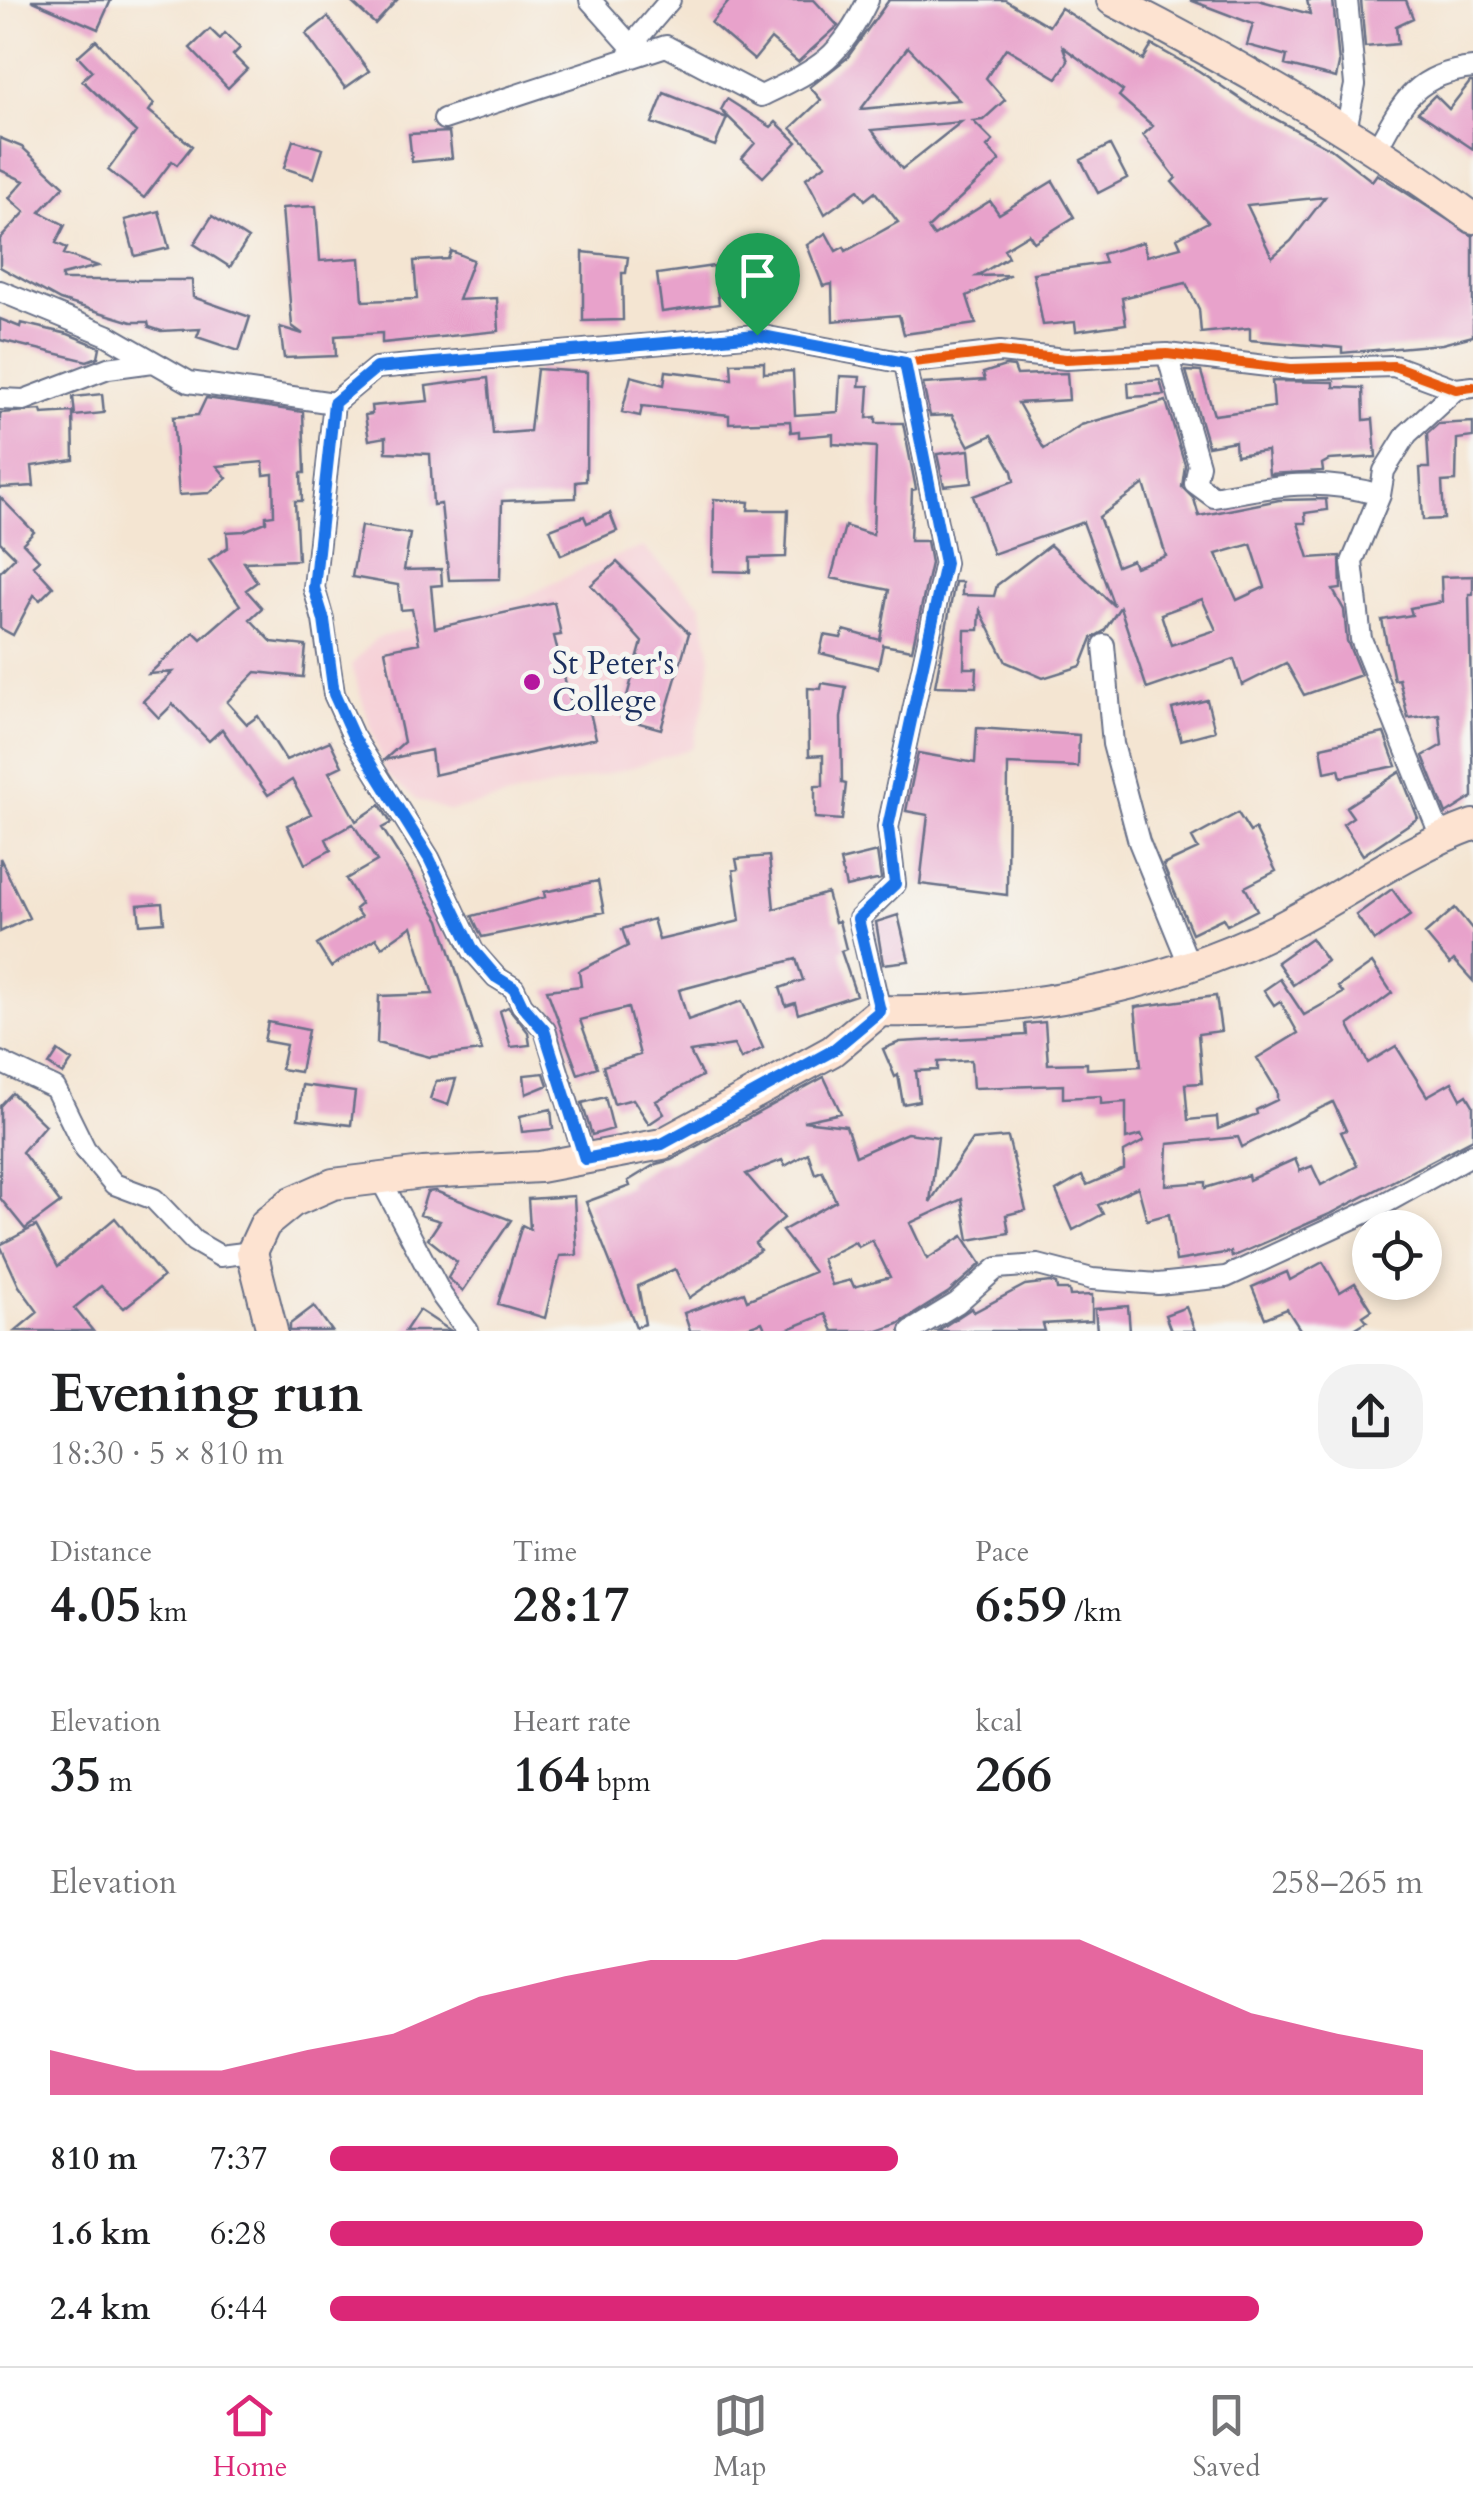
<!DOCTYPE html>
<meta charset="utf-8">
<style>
:root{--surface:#fff;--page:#f2f2f2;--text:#202124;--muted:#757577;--line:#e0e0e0;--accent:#db2777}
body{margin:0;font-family:Cardo,serif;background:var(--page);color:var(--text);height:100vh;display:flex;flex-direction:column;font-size:38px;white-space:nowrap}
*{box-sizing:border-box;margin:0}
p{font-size:32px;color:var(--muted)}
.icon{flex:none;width:55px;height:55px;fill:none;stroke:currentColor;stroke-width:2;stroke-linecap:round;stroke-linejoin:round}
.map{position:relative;height:1331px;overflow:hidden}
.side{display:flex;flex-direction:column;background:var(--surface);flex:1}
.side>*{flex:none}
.fabs{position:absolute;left:1352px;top:1210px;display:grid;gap:20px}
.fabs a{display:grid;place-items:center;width:90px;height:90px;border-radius:50%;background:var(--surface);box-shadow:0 5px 15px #0003;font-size:50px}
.pin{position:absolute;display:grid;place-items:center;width:85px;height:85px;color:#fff;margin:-102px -42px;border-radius:50% 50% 50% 0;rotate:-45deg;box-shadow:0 0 10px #0007}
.pin .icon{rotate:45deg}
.round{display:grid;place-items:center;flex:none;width:105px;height:105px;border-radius:40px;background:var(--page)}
.overview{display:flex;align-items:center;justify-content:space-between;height:170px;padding:0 50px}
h1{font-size:55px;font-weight:800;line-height:75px}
.metrics{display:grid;grid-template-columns:repeat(3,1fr);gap:15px;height:170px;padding:10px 50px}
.metrics div{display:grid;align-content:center}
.metrics b{font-size:50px;font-weight:800}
.metrics small{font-size:28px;font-weight:400}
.metrics p{font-size:28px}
.chart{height:280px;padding:20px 50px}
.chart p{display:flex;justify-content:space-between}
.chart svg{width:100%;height:180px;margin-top:10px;fill:var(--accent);opacity:.7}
ul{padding:0 50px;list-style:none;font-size:32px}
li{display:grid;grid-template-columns:160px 120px 1fr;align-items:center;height:75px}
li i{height:25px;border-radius:12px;background:var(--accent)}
.dock{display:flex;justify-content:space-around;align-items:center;height:140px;border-top:2px solid var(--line);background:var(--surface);font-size:28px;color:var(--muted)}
.dock a{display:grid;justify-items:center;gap:5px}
.dock .active{color:var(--accent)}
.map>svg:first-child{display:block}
.built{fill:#f6cfd6}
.building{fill:#e8a2cb;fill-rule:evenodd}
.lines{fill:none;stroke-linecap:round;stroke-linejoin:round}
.minor-casing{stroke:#676f87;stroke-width:24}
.secondary-casing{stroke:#676f87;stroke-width:34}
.minor{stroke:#fff;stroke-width:20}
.secondary{stroke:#fde3d1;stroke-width:30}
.cycleway-casing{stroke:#f6f6f2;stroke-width:16}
.cycleway{stroke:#e8590c;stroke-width:10}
.route-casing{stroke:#fff;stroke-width:20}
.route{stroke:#1a73e8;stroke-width:12}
.poi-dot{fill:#b5179e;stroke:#f6f6f2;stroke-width:4}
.labels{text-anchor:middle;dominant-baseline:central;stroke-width:10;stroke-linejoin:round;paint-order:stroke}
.poi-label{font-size:32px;fill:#1b2f5e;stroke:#f6f6f2;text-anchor:start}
</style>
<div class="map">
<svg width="1473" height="1331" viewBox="0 0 1473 1331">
<rect width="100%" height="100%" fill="#f6f6f2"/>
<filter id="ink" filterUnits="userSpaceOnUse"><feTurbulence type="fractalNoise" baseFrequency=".01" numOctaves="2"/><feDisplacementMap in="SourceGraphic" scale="20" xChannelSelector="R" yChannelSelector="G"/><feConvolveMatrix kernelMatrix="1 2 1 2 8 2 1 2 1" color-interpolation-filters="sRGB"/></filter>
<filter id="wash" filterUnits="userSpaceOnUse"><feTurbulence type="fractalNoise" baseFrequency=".0048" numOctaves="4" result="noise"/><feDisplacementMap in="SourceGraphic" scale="40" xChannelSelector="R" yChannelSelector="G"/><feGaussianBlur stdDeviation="2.25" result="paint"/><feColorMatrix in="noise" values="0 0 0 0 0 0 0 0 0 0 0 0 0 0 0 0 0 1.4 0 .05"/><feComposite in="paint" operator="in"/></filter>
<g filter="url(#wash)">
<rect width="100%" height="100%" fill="#f4e5d2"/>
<path class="built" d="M643,547l58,57 10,54 -5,40 -14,50 -62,20 -180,43 -32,-11 -32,-26 -35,-109 25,-27 147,-40 63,-31z"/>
<g id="blocks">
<path class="building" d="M31,0h80l-13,29z
M349,0h48l-22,24z
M730,0h84l24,26 -40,36 -27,-23 -17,21 -43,-37z
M889,0h116l44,26 12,-18 82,52 9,-15 47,26 49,33 83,45 41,32 5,-7 96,62v100l-31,8 -100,9v-5l-92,-8v-12l-49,5 -2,-24 -13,-26 -64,15 4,26 -50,7 -1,-9 -32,3 -10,-52 72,-10 -3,-9 41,-12 4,14 34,-9 -4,-9 31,-16 -36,-40 4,-4 -33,-43 10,-9 -34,-30 4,-5 -60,-44 5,14 -11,17 -51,-30 -20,30 19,22 -22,20 -10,1 20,20 -6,6 13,14 -72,67 6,8 56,-35 9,13 54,-33 21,36 -40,25 -5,-8 -25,15 4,8 -31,19 33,-1 -43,21 9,28 -72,10 -5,-19 -66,6 -1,-37 -9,2 -16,-41 19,-12 10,18 8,-4 2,4 52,-29 -23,-30 -10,8 -7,-10 -33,24 -19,-36 20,-14 -35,-36 30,-28 -11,-13 37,-29zM908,47l51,53 -98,9zM961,122l-59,47 -30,-39zM1325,197l-34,44 -19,16 -25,-52z
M1190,0h68l52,14 -3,-14h26l6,64 -3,14 -51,-13 2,-9 -40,-11 6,-21z
M1361,0h45l7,18 -17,8 2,18 -33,3z
M328,17l41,54 -24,17 -39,-54z
M210,29l10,10 5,-6 15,15 -7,7 14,14 -19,19 -38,-40z
M96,40l58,64 -5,7 43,35 -15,19 -5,-4 -28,37 -36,-28 28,-38 -54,-52 10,-9 -14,-15z
M1470,82h3v67l-55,-37 17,-17 14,14z
M664,93l63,25 -12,28 -63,-23z
M727,99l44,28 5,-5 21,20 -34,35 -21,-19 13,-15 -34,-33z
M449,132l3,26 -40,4 -3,-28z
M0,138l22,9 42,39 -24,26 25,13 -9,18 11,5 -3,6 34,12 -36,9v5h130l1,17 57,20 -11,34 -42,-14 3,-8 -39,2 -12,-4 -1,-5h-16l-72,-22 -60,-33v-28l25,-27 -16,-14 15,-17 -24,-11z
M293,140l30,9 -9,29 -30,-10z
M1110,145l17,33 -29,15 -17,-33z
M316,206l4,55 40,-3 3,43 54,-2 -3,-38 34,-2 3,-8 22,9 -15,40 39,-2 2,33 -117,12v-10l-47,3 1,20 -52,2 -4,-31 23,7 -11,-8 -10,-118z
M159,211l10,37 -34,8 -10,-36z
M212,216l36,23 -18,28 -36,-23z
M583,252l45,5 -2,16h-4l1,47 -40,1z
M714,266l5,38 -57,8 -5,-38z
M0,319l20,8 1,-4 47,11 32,13 -2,10 -11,4 -87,-21z
M764,362v11l29,-2 2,44 43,-3 2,-36 20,1 -1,9h10l-2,32 9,-1v6h27l13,66 -4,1 -2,51h17l4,22 -19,87 -29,-5 -5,23 -58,-15 4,-18 17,3 3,-8 36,10 9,-50 -58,-12 14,-52 28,9 3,-88 -43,-3v-10l-34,3v-6l-8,1 -1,-11 -61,2v-8l-87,-9 -2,10 -18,-4 9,-36 33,9 2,-14 66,8 -1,-16z
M1005,366l9,1 3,8 50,-2 2,27 -51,3 26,46 37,-24 85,-24 19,64 -3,22 12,12 5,17 80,-16 47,-1 1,11 -22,3 1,10h-8l11,35 31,-2 1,33 -8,1 11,20 3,31 14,34 -57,20 -18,-32 -44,22 -8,-26 -87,30 -27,-82 -16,24 -12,7 -11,28 -38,12 -37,-16 -26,-52 -1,20h-14l-1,38h13l-1,19 -41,-1 20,-104h7v13l32,1 3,-11 53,-40 64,61 -31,-84 -90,32 -20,-58 41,-15 -2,-10 -20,-36 -23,11 -17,-31 -22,1 -7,-32 62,-4 -2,-7zM1144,484l22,72 -31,11 -3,-7 -15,6 -18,-49zM1251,544l14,43 -28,13 -21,-46zM1202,599l14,31 -45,15 -10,-31z
M537,369l50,3 -1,109 -10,1v16l-74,3 -2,78 -51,1 -8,-76 -8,1 -3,-51 -44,-2v-15l-17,3 -4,-25 7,-1 -1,-8 57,-5 -2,-15 62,-8 5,56 37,-3z
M1186,371l15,1 13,43 60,-8 -2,-26 62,1v5l29,1 1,32 9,-1 3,38 -47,3 -7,4 1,7 -54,3 -2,-23 -31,4 -1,-14 -27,5z
M1160,380l4,15 -35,2 -1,-14z
M102,394l2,19 -29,3 -2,-19z
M206,398l97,14 2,61h-4l1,28h-7l3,59 -54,2 13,20 -11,8 16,18 -12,11 22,23 34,4 -3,31 -47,-5 -29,30 20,22 11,-8 28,44 44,-19 12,25 -13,6 27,49 24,-16 11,18 -9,5 58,92 42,131 -52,6 -53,-14 2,-47 54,-2 -21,-68 -30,21 -6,-9 -45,29 -14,-22 44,-28 -6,-8 6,-5 -15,-25 31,-18 -24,-37 -27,15 5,11 -26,14 -18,-39 24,-11 -19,-34 -24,15 -46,-66 -13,12 -36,-37 -14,14 -16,-17 30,-29 -24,2 45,-42 7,7 39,-34 -31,-45 19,-13 -1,-15 17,-1 22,-9v-6l8,-1 -1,-41 -9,1 -1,-13 -46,4 10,12 -18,15 -30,2 -6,-78 25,-2z
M41,410l1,4 31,-2 1,48 -42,6 2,20 -34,2v-75z
M1473,422v15l-16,2 -1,42 -14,1 2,37 -21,1 -3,-52h9l-2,-34 11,-10z
M969,450l3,33 -28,3 -7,-32z
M0,497l34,35 -11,11 16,17 -6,5 20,22 -13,13 -6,-5 -21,40 -13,-7v-56l15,-15 -15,-15z
M714,499l35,3 -1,8h40l-2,47 -36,1v14l-37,-1z
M610,513l7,18 -56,24 -11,-26 34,-13 3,7z
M361,526l49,8 -6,36 37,-1 1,16 -11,1 4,42 119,-26 7,33 -7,1 19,76 16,-4 7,30 -162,37 -3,-25 -47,10 20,-18 -19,-92 34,-7 -7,-34 -11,1 -3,-25 -46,-8z
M617,562l72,71 -28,96 -40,-11 21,-76 -51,-57z
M1473,576v18h-4l4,203 -27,17 -23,-58 19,-11 -3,-31 -31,4 -9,-39 -5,1 -12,-60 30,-5 -2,-7 32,-6 -1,-25z
M822,683l24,4 -5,31 1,65 4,1 -4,36 -27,-2v-32h8v-31l-14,1 -1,-68 13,1z
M1207,700l8,31 -34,9 -9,-31z
M977,728l102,7 -1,32 -70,-3 -1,131 -87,-11 8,-69 -22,-4 12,-58 57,10z
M1384,733l12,33 -55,11 -2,-8 -14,3 -4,-25z
M1400,772l18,46 -55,37 -20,-31 10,-7 -7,-10z
M1238,813l12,19 5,-3 21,42 -31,16 12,23 -30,15 -4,-7 -31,15 -29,-68 35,-16 -6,-11z
M877,852l4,27 -35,8 -6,-26z
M769,856l5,53 53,-16 8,29 4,-1 7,28 -5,2 15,44 -58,19 -3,-11 -9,3 -6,-18 23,-8 -7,-21 -117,31 9,30 54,-19 21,47 -22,11 -7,-14 -44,7 12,24 -46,25 8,13 -15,10 -16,-25 -19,5 -11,-38 37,-11 -12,-47 -48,12 17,47 -19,7 -31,-84 34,-4 -2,-15 49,-25 -6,-17 31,-10 6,21 81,-19 -7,-51 5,-1 -2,-10z
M0,858l29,60 -29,14z
M598,881l6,31 -122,25 -10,-21 73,-19 -1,-5z
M1392,889l19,26 -37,26 -18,-26z
M162,903l2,19 -24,2 -2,-19z
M1455,908l18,22v51l-19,-21 -4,4 -25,-30z
M898,915l11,46 -26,3 -7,-42z
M1311,938l16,23 -34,24 -16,-23z
M1372,963l20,30 -43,32 19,38 28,-17 31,50 25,-14 9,17 6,-4 6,10v34l-141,74 -100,44 -1,-5 -55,9 -7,-47 -22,6 -9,-33 -40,18 5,9 -30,16 -17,-39 26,-15 5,9 37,-16v-17l20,-11 -3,-6 -15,4v-37l-25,2v-8l-38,2v-13l-90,3 -2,-28 -33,2v8l-22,1 3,30 -16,3 -5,-29 -3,2 -12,-28 17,-7 126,-7 -1,-11 20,-2 3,42 39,-1v6l54,-3 -6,-59 81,-11 5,35 -23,3 4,49 -17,1 3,36 29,-3 1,12 39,-15 -1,-4 21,-10v-9l-20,-33 41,-25 -18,-32 -6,4 -10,-15 16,-11 24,36 39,-22 -5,-6zM1333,1102l13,28 -5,2 16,34 -36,19 -9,-19 -12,5 -5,-12 -46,21 -1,-5 -43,13v-6l-39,3 2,-41 70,-7 4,10z
M508,1007l20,25 2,13 -19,2 -11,-36z
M268,1022l40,8 -8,42 -19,-3 5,-24 -22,-4z
M58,1051l14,10 -9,13 -14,-9z
M544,1073l4,12 -22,9 -2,-19z
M824,1077l17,36 -38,8 43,5 10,30 51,-23 31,4 -8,65 42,-62 36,-3 18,73 -20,5 3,18 -40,7 -7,-41 -52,24 17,36 36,-23 18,28 -32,28 -51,32 -20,7h-45l-8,-17 -41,17h-18l-4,-9 -26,9h-46l-6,-18 60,-21 3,8 67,-28 -32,-41 54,-30 -14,-30 -7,3 -7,-21 -23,13 -3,-6 -36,14 38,44 -29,25 5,7 -71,48 -14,-29 -37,17 7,38 -9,3 -50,-125 44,-16 -2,-5 28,-17 15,-4zM872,1240l18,37 -36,10 -3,-7 -19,5 -10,-26 33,-17 3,5z
M456,1079l-8,26 -18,-6 6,-18z
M302,1085l53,7 -4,33 -53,-6z
M12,1093l33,32 -23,27 38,51 -35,26 -25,-31v-92z
M605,1097l8,32 -21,6 -10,-32z
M551,1109l2,20 -31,3 -2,-16z
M435,1191l76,29 -48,71 -15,-13 9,-16 -29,-23 12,-18 -20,-6 7,-23z
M574,1196l3,59 -17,1 -15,62 -47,-14 24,-79 8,4 -2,-30z
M115,1218l48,59 -39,31 -23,-22 -27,22 19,23h-78l23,-19 -19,-26 -19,-41 36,-19 22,40z
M1323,1262l17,30 15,-9 17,27 -9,6 4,5 -16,10h-50l-14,-22 -22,9 -13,-31 35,-15 3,8z
M1050,1282l6,2 1,6h12l1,6 22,-1v26l-49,3 2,7h-108l35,-23 2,4 51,-27z
M314,1306l18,25h-42v-7z
M1128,1306l2,25h-33l-2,-22z
M1186,1307l9,24h-24l-6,-16z
M419,1310l32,21h-46z"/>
</g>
</g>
<g filter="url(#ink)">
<use href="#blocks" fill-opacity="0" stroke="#676f87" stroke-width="2.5"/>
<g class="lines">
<g class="minor-casing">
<path id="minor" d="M590,0l41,46 39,-46
M444,119l222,-73 95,50c58,-28 78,-36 107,-96
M1345,135l10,-50 -8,-85
M1375,152c26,-48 39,-78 98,-84
M0,291l107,44 82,47 145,21
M1167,354l32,111 -4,18 19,14c62,-12 105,-20 166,-2
M0,399l24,1 84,-32 45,-6
M1104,645l9,99 26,98 52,127
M1441,837l-80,-198 -9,-77 28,-67 4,-24 23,-37 49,-45
M880,1011l-21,-92 36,-35 -7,-57 57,-264 -40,-200
M0,1062l55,26 30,61 29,35 40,15 40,42 26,15 32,-4
M585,1159l-40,-129 -23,-25 -8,-17 -18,-11 -23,-26 -44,-93 -76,-122 -19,-42 -11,-74 -9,-32 20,-185 42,-35 381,-33 148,28 95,-11 66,7 101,-5 124,15 103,-3 62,23 17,-2
M380,1178l62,118 26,35
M911,1331l46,-28 40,-35 41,-3 54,14 66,5 68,-7 152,-70 95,-53"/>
</g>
<g class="secondary-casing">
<path id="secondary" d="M1112,0c124,63 249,135 361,218
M272,1331l-20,-79 13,-28 27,-22 41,-18 90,-11 117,-6 122,-23 170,-93 48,-40c136,3 276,-21 398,-82 66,-33 126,-79 195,-104"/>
</g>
<use href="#minor" class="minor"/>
<use href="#secondary" class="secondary"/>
<g class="cycleway-casing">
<path id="cycleway" d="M880,1011l-21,-92 36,-35 -7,-57 57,-264 -40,-200
M585,1159l-40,-129 -23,-25 -8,-17 -18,-11 -23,-26 -44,-93 -76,-122 -19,-42 -11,-74 -9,-32 20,-185 42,-35 381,-33 148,28 95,-11 66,7 101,-5 124,15 103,-3 62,23 17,-2"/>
</g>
<use href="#cycleway" class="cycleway"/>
</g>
</g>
<g class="lines" filter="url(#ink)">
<g class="route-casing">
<path id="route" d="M757,335l148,28 40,200 -57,264 7,57 -37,35 22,92 -48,40 -170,93 -77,15 -41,-129 -22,-25 -8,-17 -18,-11 -23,-27 -44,-92 -76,-122 -19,-42 -10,-74 -10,-32 20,-185 42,-35z"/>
</g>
<use href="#route" class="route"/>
</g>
<circle class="poi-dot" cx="532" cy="682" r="10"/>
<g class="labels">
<g class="poi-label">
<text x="552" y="664">St Peter's<tspan x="552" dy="37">College</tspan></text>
</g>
</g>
</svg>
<div class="fabs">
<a><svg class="icon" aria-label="locate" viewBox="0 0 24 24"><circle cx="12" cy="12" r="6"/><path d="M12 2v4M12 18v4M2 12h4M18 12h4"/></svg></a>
</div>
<div class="pin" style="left:757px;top:335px;background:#1e9e55"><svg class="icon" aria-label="arrive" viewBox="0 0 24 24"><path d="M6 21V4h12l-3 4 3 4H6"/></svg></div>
</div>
<section class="side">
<div class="overview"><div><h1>Evening run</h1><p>18:30 · 5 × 810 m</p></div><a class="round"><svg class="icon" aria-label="share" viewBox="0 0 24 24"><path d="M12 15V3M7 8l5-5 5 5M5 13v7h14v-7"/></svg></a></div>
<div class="metrics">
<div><p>Distance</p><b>4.05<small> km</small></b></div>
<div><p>Time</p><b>28:17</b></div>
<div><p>Pace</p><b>6:59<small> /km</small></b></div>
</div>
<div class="metrics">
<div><p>Elevation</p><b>35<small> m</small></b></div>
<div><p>Heart rate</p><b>164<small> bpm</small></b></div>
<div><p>kcal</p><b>266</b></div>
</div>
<div class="chart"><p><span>Elevation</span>258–265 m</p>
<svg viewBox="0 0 160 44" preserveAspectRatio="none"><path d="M0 44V33L10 38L20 38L30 33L40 29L50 20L60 15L70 11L80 11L90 6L100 6L110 6L120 6L130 15L140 24L150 29L160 33V44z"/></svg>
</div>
<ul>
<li><b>810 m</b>7:37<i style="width:52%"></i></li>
<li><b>1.6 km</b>6:28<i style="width:100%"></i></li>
<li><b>2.4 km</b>6:44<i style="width:85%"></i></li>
</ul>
</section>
<nav class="dock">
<a class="active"><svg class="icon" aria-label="home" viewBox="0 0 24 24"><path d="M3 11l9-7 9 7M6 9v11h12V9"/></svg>Home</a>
<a><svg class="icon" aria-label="map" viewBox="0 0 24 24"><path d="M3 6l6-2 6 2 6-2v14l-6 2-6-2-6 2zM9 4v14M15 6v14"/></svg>Map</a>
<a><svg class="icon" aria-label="saved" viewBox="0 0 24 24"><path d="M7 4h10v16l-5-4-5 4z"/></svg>Saved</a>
</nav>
